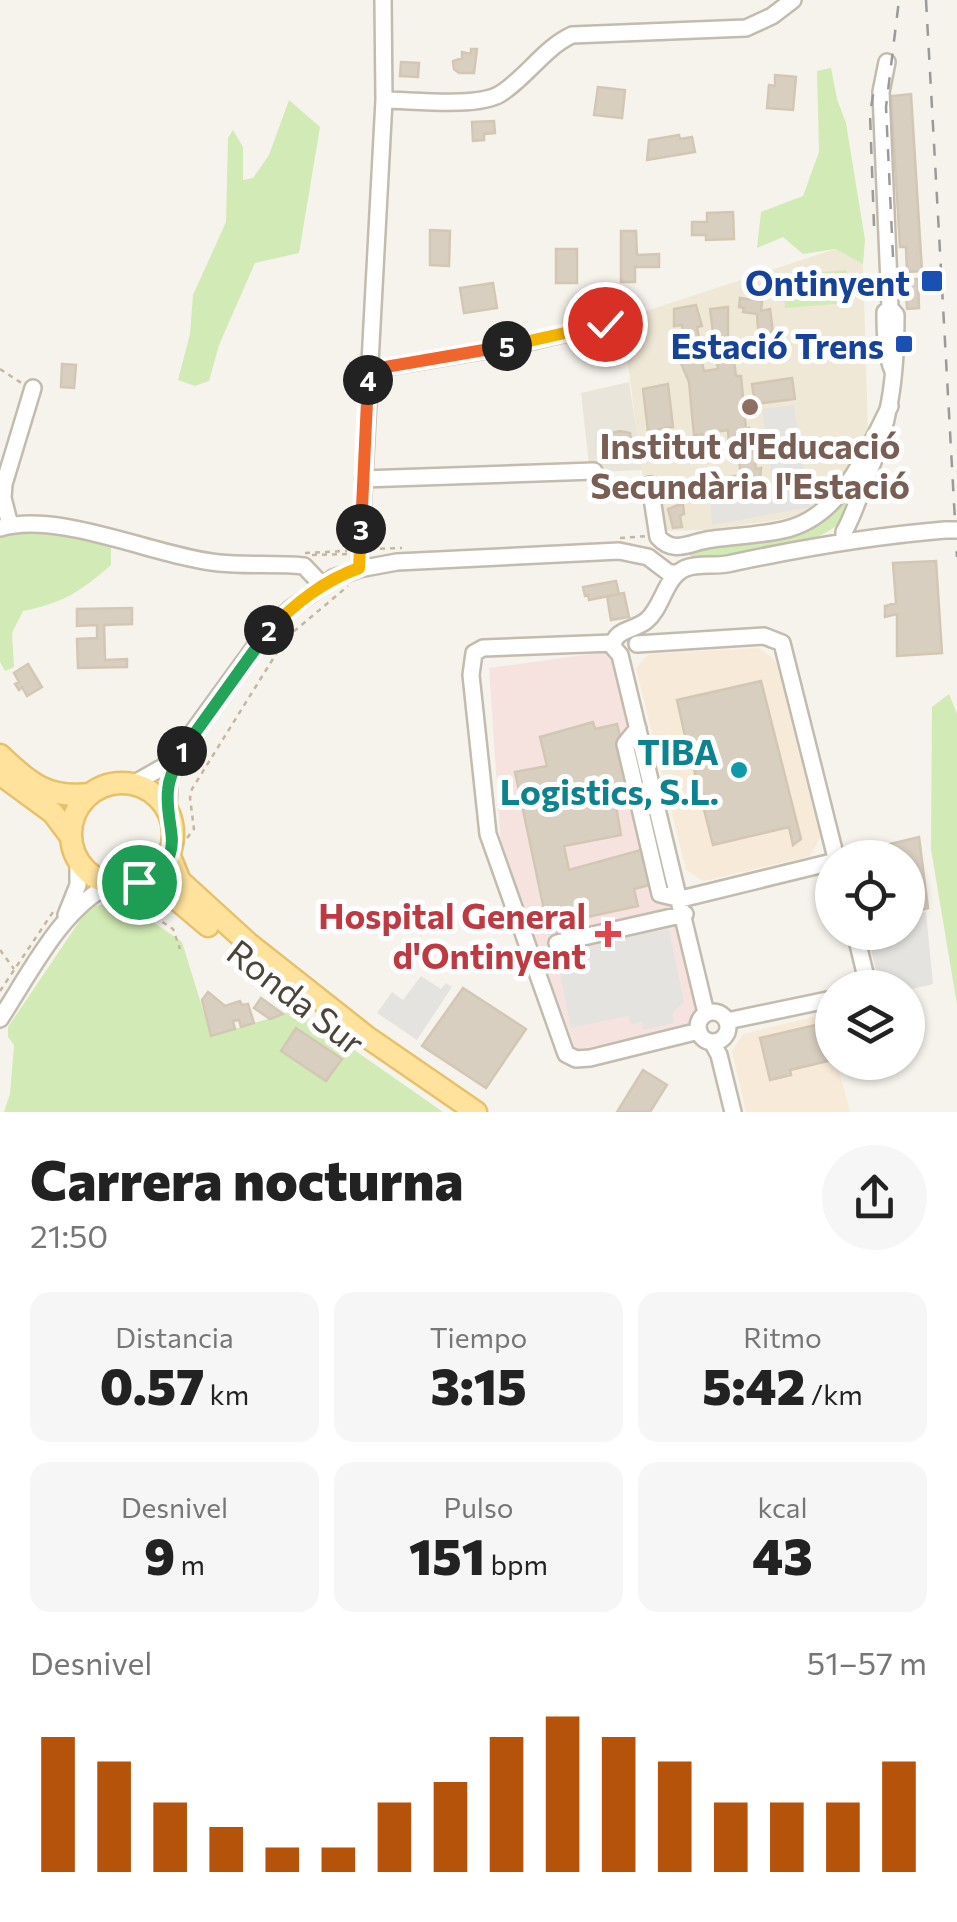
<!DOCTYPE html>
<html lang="es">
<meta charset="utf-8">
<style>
:root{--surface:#fff;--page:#f6f6f6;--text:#222;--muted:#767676;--accent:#b45309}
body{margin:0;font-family:Commissioner,sans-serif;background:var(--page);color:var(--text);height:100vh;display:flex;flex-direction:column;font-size:38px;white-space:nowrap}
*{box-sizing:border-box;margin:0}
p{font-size:32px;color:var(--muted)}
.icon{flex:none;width:55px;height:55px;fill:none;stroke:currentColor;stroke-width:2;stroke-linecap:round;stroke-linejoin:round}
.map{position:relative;height:1112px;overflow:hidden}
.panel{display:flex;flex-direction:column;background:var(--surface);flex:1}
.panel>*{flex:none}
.buttons{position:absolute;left:815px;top:840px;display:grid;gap:20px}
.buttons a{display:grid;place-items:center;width:110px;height:110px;border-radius:50%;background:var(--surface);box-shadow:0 2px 8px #0004;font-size:50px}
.pin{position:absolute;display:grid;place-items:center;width:85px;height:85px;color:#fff;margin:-42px;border:5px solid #fff;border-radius:50%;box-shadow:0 2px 10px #0007}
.km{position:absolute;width:50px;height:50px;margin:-25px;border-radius:50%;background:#222;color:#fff;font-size:28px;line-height:50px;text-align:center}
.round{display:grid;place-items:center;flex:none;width:105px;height:105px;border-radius:52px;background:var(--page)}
.summary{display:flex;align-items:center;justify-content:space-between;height:170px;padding:0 30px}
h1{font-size:55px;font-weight:800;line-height:75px}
.stats{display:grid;grid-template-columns:repeat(3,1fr);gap:15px;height:170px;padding:10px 30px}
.stats div{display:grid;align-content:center;border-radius:20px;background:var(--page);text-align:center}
.stats b{font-size:50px;font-weight:800}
.stats small{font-size:28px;font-weight:400}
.stats p{font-size:28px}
.chart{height:280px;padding:20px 30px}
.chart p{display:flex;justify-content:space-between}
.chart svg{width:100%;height:180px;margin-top:10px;stroke:var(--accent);stroke-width:6}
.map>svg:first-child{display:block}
.residential{fill:#eae5da}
.commercial{fill:#f7ead8}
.education{fill:#efe8d6}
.medical{fill:#f6e3e0}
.green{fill:#d2eab5}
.parking{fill:#e5e3e0}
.building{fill:#d8cfc1;stroke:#d3c7b4;stroke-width:2.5}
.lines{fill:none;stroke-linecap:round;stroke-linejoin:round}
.minor-casing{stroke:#c2bbae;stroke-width:20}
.major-casing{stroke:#e6c16a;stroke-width:25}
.path{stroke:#c4b79f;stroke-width:2.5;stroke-dasharray:5 5;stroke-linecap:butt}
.minor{stroke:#fff;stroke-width:15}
.major{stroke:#ffe39c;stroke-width:20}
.rail{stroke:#9a9a9a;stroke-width:2.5;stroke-dasharray:12 12;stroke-linecap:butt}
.minor-bridge-casing{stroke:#c2bbae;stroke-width:20;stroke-linecap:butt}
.minor-bridge{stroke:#fff;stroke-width:15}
.split-1-casing{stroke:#fff;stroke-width:20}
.split-2-casing{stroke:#fff;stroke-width:20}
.split-3-casing{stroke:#fff;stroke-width:20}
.split-4-casing{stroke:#fff;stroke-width:20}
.split-5-casing{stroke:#fff;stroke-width:20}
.split-6-casing{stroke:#fff;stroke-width:20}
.split-1{stroke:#22a559;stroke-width:12}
.split-2{stroke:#22a559;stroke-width:12}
.split-3{stroke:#f5b400;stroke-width:12}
.split-4{stroke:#f0652b;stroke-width:12}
.split-5{stroke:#f0652b;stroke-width:12}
.split-6{stroke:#f5b400;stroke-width:12}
.transit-dot{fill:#1a4fb4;stroke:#fff;stroke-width:4}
.education-dot{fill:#8d6e63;stroke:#fff;stroke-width:4}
.culture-dot{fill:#0f9aa8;stroke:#fff;stroke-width:4}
.health-dot{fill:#e0444e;stroke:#fff;stroke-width:4}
.labels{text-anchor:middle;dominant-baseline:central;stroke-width:10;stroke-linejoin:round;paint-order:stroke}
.transit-label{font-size:35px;font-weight:bold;fill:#164399;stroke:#fff;text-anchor:end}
.education-label{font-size:35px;font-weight:bold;fill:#785e54;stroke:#fff}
.culture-label{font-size:35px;font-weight:bold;fill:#0d838f;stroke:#fff;text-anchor:end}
.health-label{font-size:35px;font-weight:bold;fill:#be3a42;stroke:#fff;text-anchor:end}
.street-label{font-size:35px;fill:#4b4439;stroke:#fff}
</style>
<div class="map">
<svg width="957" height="1112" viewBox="0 0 957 1112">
<rect width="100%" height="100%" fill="#f6f3ec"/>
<path class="residential" d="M629,382l14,88 -44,2 -10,-7 -8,-72z"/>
<path class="commercial" d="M759,648l17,13 44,177 -10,18 -106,25 -18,-11 -50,-202 13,-14z
M825,1014l7,29v19l5,1 13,49h-104l-14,-61 11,-17z"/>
<path class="education" d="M835,249l28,15 5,168 -50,82 -113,16 -55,1 -28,-212z"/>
<path class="medical" d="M613,651l90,371 -127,28 -75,-204 -12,-178z"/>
<path class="green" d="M831,68l6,31 9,24 19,117 -2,24 -28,-15 -32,5 -20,-17 -26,11 4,-36 42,-16 16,-44 -2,-81z
M289,100l31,27 -21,126 -44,10 -36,82 -10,36 -14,5 -17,-6 12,-46 3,-39 33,-73 2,-84 5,-8 10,17v33l10,-2 16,-23z
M846,270l1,33 -62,5 -2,-32z
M871,452c-7,15 -23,61 -33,72 -23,23 -112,38 -144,35l-5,-5 3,-7 134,-33z
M0,528l40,2 71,14v21c-31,27 -48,38 -88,46l-11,22 2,34 -9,4 -5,-9z
M949,694l8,20v291l-26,-156 1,-142z
M123,901l59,41 29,94 86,-26 146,102h-439l6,-18 4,-49 -6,-8v-10l81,-120z"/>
<path class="parking" d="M794,405l16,102 -98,18 -2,-27 63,-10 -11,-79z
M926,912l7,72 -25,6v-2l-28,-1 -13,-54 41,-1v-16z
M660,914l3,13 5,-2 16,77 -11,11 1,10 -31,7 -1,-8 -11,3 -3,-9 -57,12 -18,-89z
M421,976l20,13 5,-6 6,4 -35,53 -40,-27 15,-21 11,8z"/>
<path class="building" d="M471,49h6l-3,24h-15l-5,-4 -1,-8 9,-3v-6l9,2z
M401,62l18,1 -1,14 -18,-1z
M775,75l21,2 -3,33 -26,-2 2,-23 6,1z
M598,87l27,3 -3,28 -28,-3z
M911,94l11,177 -15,1 -1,-25h-6l-9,-151z
M494,121l1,12 -11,1v6l-11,1 -1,-19z
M679,135l1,4 12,-2 3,15 -48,8 2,-20z
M733,212l1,27 -28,1v-5h-14v-13h15v-9z
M430,230l20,1 -1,35 -19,-1z
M621,231h15l1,24 22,-1v13h-24v15h-14z
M556,249h21v34h-21z
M905,279h13l1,29 -12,1z
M493,283l4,25 -33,5 -4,-25z
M740,298l22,3 -1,10 9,-2 3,23 -10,1 -5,-4 -1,-15 -14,-2 1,-4 -5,-1z
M696,305l6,21 -5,1 4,22h4l1,8 -5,1 3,13 14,-2 -2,-12 17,-3 3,22h5l5,53 3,-1 2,11 5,-1 1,10 -4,1 3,20 5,-1 -2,22 -22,3 -1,-9h-5l-1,-7 11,-2 -4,-29 -8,1 -1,-17 -20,3v7h-5l-1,-6 -8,1 -5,-53 -11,-26 8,-1 -4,-30 -8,1v-17z
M728,307v32l-14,1 -4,-31z
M62,364l14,1 -2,23 -13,-1z
M792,378l3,21 -40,5 -3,-20z
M668,384l5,43 -25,4 -5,-42z
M620,431l10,2 3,23 -24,-1 -1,-15h5l-1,-7z
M683,503l1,11 -4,2 2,11 -9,1 -5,-19z
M936,561l6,92 -45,3v-42l-12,3v-11l11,-3 -3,-40z
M616,581l3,13 -30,6 -1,-5 -3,1 -2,-9z
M624,593l5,24 -18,3 -4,-24z
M132,608v16l-28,1 1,35 22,-1v8l-49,1 -1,-29 20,-1v-13l-20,1v-17z
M28,664l14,23 -15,9 -5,-9 -3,3 -4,-6 4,-2 -5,-9z
M761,681l40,158 -8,6 -4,-18 -76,18 -11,-43 -8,2 -3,-15 7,-2 -8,-36 -9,2 -3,-15 7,-2 -8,-36z
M593,722l2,7 22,-5 18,72 -20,4 6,35 -57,11 5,24 86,-24 6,36 -27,7 4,17 -60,13 1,7 -30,7 -34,-161 32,-6 -7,-29z
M919,837l9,71 -20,6v-56l-64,-3z
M463,988l63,41 -40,59 -64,-42z
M208,992l17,14 15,-5 2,4 6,-1 6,19 -13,4 -2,-7 -6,1 2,8 -24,7 -9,-36z
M261,998l22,16 -13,5 -16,-11z
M824,1023l8,37 -42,10 1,5 -21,5 -10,-42z
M296,1028l46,31 -16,22 -45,-30z
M643,1070l24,15 -17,27h-33z"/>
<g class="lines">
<g class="minor-casing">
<path id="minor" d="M887,62l-6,30 9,216
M384,100c28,0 93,8 116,-6 26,-16 44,-46 72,-59l174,-7 26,-12 21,-16
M369,370l146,-25 90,-21 8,-3 6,-13
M363,479l231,-8
M650,485l8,52c17,19 33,4 55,2 23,-3 47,-4 70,-9 58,-12 83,-77 107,-124
M10,525l-7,-27 1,-14 29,-96
M0,528c58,-18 157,29 219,35 28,3 57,0 85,3l18,19
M844,542v-10c9,-16 14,-33 21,-50 25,-58 31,-103 31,-167l-6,-7 -5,4c0,21 0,40 8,59
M359,569l25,-469 -1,-100
M613,643l-130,5 -9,5 -3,22 17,159 78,220 10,5 14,-1 109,-27
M637,644l127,-8 18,7 54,215
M638,728l-13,16 35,150 21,5 151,-37
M133,784l30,-17 24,-27 75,-103 28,-28 43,-31 26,-9 38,-7 222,-11 29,6 21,16h7
M168,810l1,-29 11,-25
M66,915l12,-30v-26
M855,932l10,41 -4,15
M557,943l128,-29
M698 1027a15 15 0 1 1 30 0a15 15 0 1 1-30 0Z
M706,1013l-86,-358 -7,-8c1,-18 20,-16 33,-26 18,-15 18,-44 40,-53 13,-5 32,-1 46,-5 70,-15 141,-27 213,-33
M0,1019c29,-44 63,-114 112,-135
M727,1021l105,-22
M712,1042l7,13 14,57"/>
</g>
<g class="major-casing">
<path id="major" d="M0,755c29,28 48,44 90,39
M0,774l53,39 18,24
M71 834a51 51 0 1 1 102 0a51 51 0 1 1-102 0Z
M169,854l11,27 68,62 119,94 109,75
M139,882l30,11 39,33"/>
</g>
<path class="path" d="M0,369l23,15
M620,538l27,-2
M370,549l32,-1
M305,553l42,-2
M312,555l37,-1
M181,846l13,-17 -4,-31 2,-9 94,-151 62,-52
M121,894l52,35 7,20
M130,899h9
M0,950l14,19
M0,991l55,-82"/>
<use href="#minor" class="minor"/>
<use href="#major" class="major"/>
<path class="rail" d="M926,0l31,557
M874,226l-4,-112 5,-31
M893,257l-7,-150 13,-107"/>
<g class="minor-bridge-casing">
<path id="minor-bridge" d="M945,530h12"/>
</g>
<use href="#minor-bridge" class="minor-bridge"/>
</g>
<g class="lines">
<g class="split-1-casing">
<path id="split-1" d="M139,882c53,-26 25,-51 29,-92 1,-14 8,-26 14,-39"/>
</g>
<g class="split-2-casing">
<path id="split-2" d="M182,751l87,-121"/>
</g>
<g class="split-3-casing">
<path id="split-3" d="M269,630c27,-27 54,-49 90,-62l2,-39"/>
</g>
<g class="split-4-casing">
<path id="split-4" d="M361,529l7,-149"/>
</g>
<g class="split-5-casing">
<path id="split-5" d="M368,380v-10l139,-24"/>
</g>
<g class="split-6-casing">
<path id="split-6" d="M507,346l98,-22"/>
</g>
<use href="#split-1" class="split-1"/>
<use href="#split-2" class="split-2"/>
<use href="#split-3" class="split-3"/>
<use href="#split-4" class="split-4"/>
<use href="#split-5" class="split-5"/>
<use href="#split-6" class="split-6"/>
</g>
<g class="transit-dot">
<rect x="920" y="269" width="24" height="24" rx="5"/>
<rect x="894" y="334" width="20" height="20" rx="5"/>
</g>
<circle class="education-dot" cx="750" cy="407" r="10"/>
<circle class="culture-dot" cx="739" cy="770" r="10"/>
<path class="health-dot" d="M603 919h10v10h10v10h-10v10h-10v-10h-10v-10h10z"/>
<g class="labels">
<g class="transit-label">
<text x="910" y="281">Ontinyent</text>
<text x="884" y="344">Estació Trens</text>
</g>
<g class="education-label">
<text x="750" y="444">Institut d'Educació<tspan x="750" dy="40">Secundària l'Estació</tspan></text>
</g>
<g class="culture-label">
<text x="719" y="750">TIBA<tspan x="719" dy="40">Logistics, S.L.</tspan></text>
</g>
<g class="health-label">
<text x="586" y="914">Hospital General<tspan x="586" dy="40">d'Ontinyent</tspan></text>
</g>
<g class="street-label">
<text transform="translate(297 996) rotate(38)">Ronda Sur</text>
</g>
</g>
</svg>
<div class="buttons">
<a><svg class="icon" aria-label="locate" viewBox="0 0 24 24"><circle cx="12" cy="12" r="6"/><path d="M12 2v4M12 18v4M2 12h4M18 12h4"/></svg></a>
<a><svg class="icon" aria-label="layers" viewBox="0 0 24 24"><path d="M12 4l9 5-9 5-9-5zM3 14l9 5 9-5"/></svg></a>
</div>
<div class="pin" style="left:139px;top:882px;background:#1e9e55"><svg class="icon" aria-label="arrive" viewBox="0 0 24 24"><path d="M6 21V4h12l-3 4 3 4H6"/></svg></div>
<div class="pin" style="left:605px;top:324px;background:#d93025"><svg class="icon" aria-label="check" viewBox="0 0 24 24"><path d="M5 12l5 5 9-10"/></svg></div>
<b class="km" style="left:182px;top:751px">1</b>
<b class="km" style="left:269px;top:630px">2</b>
<b class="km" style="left:361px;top:529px">3</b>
<b class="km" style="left:368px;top:380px">4</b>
<b class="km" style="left:507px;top:346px">5</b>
</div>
<section class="panel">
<div class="summary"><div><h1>Carrera nocturna</h1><p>21:50</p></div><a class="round"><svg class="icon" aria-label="share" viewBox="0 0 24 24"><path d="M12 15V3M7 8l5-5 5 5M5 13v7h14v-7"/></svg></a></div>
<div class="stats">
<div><p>Distancia</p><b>0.57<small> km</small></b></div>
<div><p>Tiempo</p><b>3:15</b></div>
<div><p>Ritmo</p><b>5:42<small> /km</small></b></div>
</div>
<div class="stats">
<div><p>Desnivel</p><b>9<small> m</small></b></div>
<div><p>Pulso</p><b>151<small> bpm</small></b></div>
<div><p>kcal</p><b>43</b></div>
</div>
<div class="chart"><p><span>Desnivel</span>51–57 m</p>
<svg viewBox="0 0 160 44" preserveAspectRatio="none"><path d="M5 44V11M15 44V17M25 44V27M35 44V33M45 44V38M55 44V38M65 44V27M75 44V22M85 44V11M95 44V6M105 44V11M115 44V17M125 44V27M135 44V27M145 44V27M155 44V17"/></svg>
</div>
</section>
